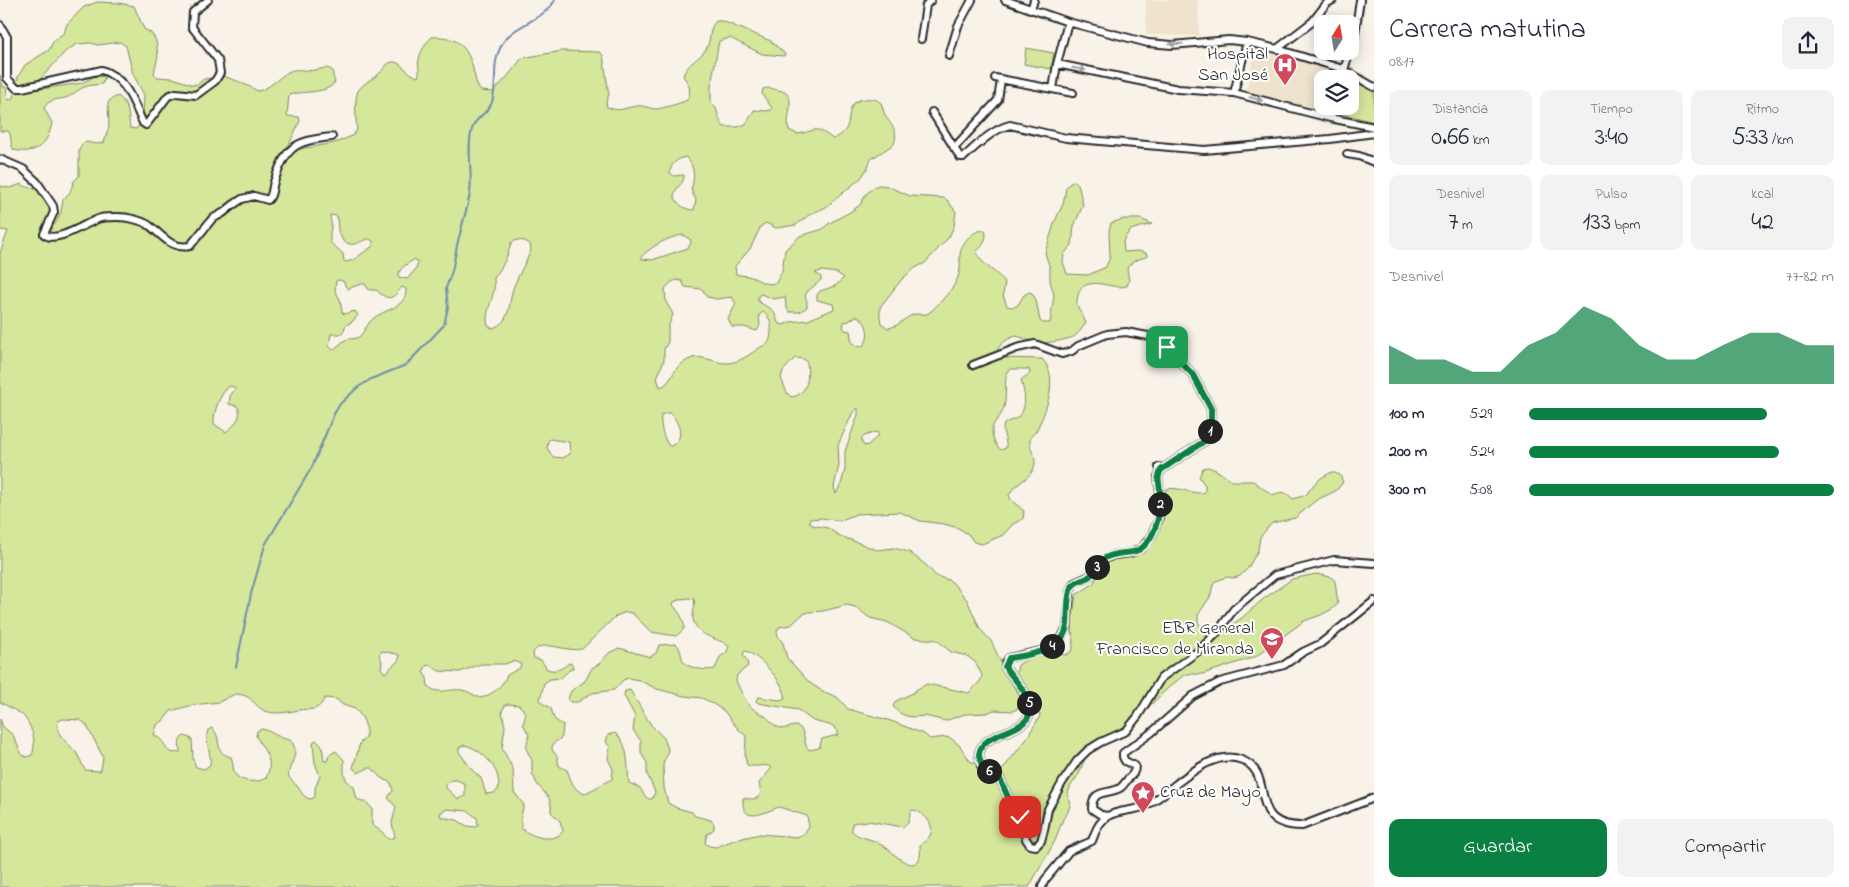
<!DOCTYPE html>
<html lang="es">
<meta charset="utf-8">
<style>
:root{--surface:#fff;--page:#f2f2f3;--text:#1f2937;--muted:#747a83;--accent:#0b8043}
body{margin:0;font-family:"Indie Flower",sans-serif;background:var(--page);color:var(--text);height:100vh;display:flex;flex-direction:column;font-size:19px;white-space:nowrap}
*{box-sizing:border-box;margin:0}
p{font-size:16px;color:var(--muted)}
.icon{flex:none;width:28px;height:28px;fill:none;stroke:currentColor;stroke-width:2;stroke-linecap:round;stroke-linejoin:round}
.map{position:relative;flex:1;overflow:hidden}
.panel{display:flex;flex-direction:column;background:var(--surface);width:475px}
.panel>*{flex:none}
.needle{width:32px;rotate:11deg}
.fabs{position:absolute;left:1314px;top:15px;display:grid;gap:10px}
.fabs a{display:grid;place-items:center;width:45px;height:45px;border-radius:10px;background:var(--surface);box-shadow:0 2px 12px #0003;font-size:25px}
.pin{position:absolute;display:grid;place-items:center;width:42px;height:42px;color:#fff;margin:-21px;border-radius:10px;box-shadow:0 2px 8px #0006}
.km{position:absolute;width:25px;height:25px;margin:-12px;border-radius:50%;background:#222;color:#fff;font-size:14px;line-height:25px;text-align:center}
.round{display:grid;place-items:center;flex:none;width:52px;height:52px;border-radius:10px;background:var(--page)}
.headline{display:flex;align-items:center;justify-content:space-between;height:85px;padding:0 15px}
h1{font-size:28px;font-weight:600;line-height:38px}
.stats{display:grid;grid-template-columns:repeat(3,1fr);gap:8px;height:85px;padding:5px 15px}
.stats div{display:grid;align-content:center;border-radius:10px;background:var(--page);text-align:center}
.stats b{font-size:25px;font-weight:600}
.stats small{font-size:14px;font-weight:400}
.stats p{font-size:14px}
.chart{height:140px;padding:10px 15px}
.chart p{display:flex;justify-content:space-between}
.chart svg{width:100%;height:90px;margin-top:5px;fill:var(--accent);opacity:.7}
.cta{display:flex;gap:10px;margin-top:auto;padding:10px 15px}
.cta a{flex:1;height:58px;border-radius:10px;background:var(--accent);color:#fff;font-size:20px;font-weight:600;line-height:58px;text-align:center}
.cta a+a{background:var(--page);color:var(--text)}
ul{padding:0 15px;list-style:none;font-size:16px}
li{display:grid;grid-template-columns:80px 60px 1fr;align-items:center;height:38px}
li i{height:12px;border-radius:6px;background:var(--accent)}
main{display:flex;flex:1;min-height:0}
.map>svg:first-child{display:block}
.built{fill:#efe3ce}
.green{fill:#d4e79b;stroke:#808963;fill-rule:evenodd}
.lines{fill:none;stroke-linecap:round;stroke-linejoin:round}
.stream{stroke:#718fa8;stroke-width:2}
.street-casing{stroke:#2b2b2b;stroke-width:10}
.street{stroke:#fff;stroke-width:6}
.oneway{fill:#a0a0a0}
.route-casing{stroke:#fff;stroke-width:10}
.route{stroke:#0b8043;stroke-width:6}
.labels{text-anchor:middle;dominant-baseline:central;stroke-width:4;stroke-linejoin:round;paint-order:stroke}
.poi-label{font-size:18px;fill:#2b2b2b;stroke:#fff;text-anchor:end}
</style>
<main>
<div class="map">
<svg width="1374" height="887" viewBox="0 0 1374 887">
<rect width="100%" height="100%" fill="#f8f2e9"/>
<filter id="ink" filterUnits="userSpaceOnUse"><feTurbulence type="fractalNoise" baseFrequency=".02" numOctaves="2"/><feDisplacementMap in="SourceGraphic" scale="10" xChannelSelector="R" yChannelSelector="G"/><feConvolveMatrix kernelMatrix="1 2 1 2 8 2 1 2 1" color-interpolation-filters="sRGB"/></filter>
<g filter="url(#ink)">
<path class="built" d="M1146,0h52l1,36 -53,-1z
M1256,47l82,22 -2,10h-14v27h8l-2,6 -82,-19z"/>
<path class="green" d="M97,2l22,1 15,3 10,23 7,4 5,7 2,16 -4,17 3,4 16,1 20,7 5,-1 6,-5 19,-3 17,6 18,9c11,-2 20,-13 30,-19 9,-5 17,0 27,-2 7,-1 12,-4 18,1v5l2,6c-9,13 -31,8 -46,13l-2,21 12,1 1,4 -19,40h4l14,-12 36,-6 17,-7 5,-6c-1,-9 -3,-32 1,-39 5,-8 15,-12 22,-18 4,-4 7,-12 15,-11 6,1 13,12 23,15 3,-7 -1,-11 1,-17 1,-8 7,-18 13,-23 27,-2 37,12 42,36 2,7 2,13 7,18l12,1 15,-16 14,-18 40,-7 38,1 3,3 6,40 -3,7 1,5c14,6 18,0 30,-1 7,-1 13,3 20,3 6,-1 25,-6 30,-9 5,-10 2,-16 -4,-24 4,-13 16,-16 23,-27 6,-10 2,-20 10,-28h6l49,20 14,13 -1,2 -22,-2 -32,-16 -11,3 -8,44v17c10,10 5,17 13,25h14l8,-3 8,-14 12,1 5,-1 1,-2 -10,-14 1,-5c5,-2 10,0 15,1 20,3 9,23 10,37l1,3 8,4c22,-3 15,-10 36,5 5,-2 10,-5 13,-10 6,-11 -1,-29 20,-30 7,-1 10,0 15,4 2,4 2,8 4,12 6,11 14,15 9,29l-23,15 -4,10 -6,9 -35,29 -17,8 -13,10 -20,3 -10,-5 -5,3 -11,23 -15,17 1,8c4,2 8,1 12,2 11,3 16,10 28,7l6,-12 3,-21 15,-14 23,-7 5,-5 22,-12 10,-7 6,-11 8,-7 5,-2 8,1 23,10 34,2 4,3 8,11 -2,14 -5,11 -24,26 -10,5 -13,11 -22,28v10l1,6 7,5c10,-1 15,-9 24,-13 4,-2 10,0 15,-1 6,-3 21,-20 25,-26 4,-5 8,-14 8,-21 1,-4 -1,-8 0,-12 1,-12 12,-25 25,-25 3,9 -2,16 -9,22 6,13 20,19 29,30l-2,13 4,11 5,1 5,-1 7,-11 5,-3 3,1 4,7 4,21 3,2h7l4,-28 -4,-14v-13l-5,-15 10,-32 8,-17 3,-16 3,-4 5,-3 4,3 5,21 -9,21 -2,19 -8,9 -1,8 4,12 21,1 18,-8 4,-10 -1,-26 2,-8 13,-4h17l11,5 -22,6 -7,11 1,11 14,-1 8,2 2,3 -14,5 -7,7 2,13 -2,5c-15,4 -32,-9 -46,2 -9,19 -1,20 5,35 -3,4 -6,9 -10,12 -4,5 -35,9 -42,8 -6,-2 -11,-6 -18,-7 -10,3 -17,8 -20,18l3,4 43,1c18,17 4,53 -6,72 -2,3 -6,5 -6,9 -1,13 11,19 1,33 -6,8 -16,11 -22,22l2,5 13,11 -1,8 -10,5 -10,11 -21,9 -8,-2 -6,-8 -10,-6 -14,-4 -24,-3 -20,-9 -44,2 -17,7 -17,-3 -12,1 -1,2 3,4 16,3 10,7 39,15 17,-2 15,4 17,13 10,11 13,4 4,3 14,17 13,29 11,12 18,38 13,20 -5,10 -4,2 -19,-1 -7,3 -22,1 -20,7 -20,-5 -12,1 -7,-1 -8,-4 -5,-6 3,-5 17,-8 4,-4 10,-5 42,9 12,-13 1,-5 -7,-13 -8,-6 -16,-4 -14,-12 -22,-2 -28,-16 -17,-4 -15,-11 -8,-2 -24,6 -14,1 -6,2 -12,11 -12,2 -2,4 1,5 5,7 4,15 23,25 12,8 15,6 11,12 43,12 33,13 6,5 16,-2 6,2 8,7 10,15 7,3 3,4 7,11 7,1 31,-39 15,-25c-2,-16 -17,-26 -24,-41l2,-10c13,-9 32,-14 48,-10l7,-5 -1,-29 4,-26 17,-11 8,-15 10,-10 33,-12 14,-21 4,-13 2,-20 3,-4c13,-3 28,7 38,3v-7l-6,-8 4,-9 5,-1 8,3 16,11h21l19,14c10,-3 12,-5 21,4l13,-4c9,-13 12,-16 26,-23l8,3 3,7 -6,8 -22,11 -20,17 -23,5 -12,14 -2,13 -10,18 -8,8 -6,2 -8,-1 -12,5 -4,15 -12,18v7l7,11 9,4 29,-20 19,-17 30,-21 24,-5 15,3 4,4 3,23 -6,5 -11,6 -17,6 -49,36 -52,17h-15l-4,1 -16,13 -47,46 -34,19 -8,21 -9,13 -2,7 2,11 -2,7 -5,7 -8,22 -26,46h-1029v-168l3,8 10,8 9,20 5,2 5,-2c5,-12 0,-32 -11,-41 -6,-4 -14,-8 -21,-12v-449l8,-22 -8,-1v-44l10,2 12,-4 2,2 17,5 12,20 -5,21 9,-11 4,-9 2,-12 7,-8 4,-11 5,-5v-25l3,-7 5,-2 9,2 8,-1 5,-17 -1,-23 2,-3 8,-4c12,9 10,20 12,32l6,1 7,-9 1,-25 -11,-21 -7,-28 -6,-4 -22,3 -7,-2 -14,1 -11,7 -32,35v4l48,-7 13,-7 10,1 -3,7c-7,1 -14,1 -20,4 -6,3 -11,9 -17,10 -9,2 -16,1 -21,10l8,15c-4,22 -17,32 -38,27 -5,-6 -1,-13 -6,-19h-8v-56l3,12h3l2,13 5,-2 5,-21 7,-12 24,-15 5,-10 10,-7 3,-9 17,-17zM686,157c9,9 9,21 5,33l5,10 -2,10c-9,0 -15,-5 -20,-13 0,-10 11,-13 10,-22l-10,1 -4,-3c0,-9 8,-15 16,-16zM330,215l7,1 1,15 5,10c13,8 16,-1 26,-2l4,2v5l-20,14 -7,2 -2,-1 -1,-7c-12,-13 -15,-6 -12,-27 1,-5 -1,-7 -1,-12zM683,235l7,4 1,4 -3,5 -36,12 -10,-1 -1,-2c11,-11 27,-20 42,-22zM517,240l8,1 5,3 1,6c-5,13 -12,23 -17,36 -6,15 -2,37 -22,42l-4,-2c-3,-10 2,-21 5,-32 2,-5 1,-11 1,-16 8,-10 14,-22 17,-35zM415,259l3,4 -2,6 -9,10 -8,-2 -1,-2c3,-9 10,-11 17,-16zM822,271l15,2 7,5 -9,8 -15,5 -3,4v5l16,4 1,5 -26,11 -18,2 -7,3 -5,-2c-5,-18 -7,-12 -20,-22v-5l3,-2 12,5 12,-2 1,9 3,6h11l7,-5v-6l-2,-5 3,-5 13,-11v-3l-6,-4zM338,280l5,1 4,8 14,-5h4l4,6h7c14,12 16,9 26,-3l4,2c1,19 -21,20 -32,29 -6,4 -9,13 -14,18 -5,4 -11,2 -15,4 -4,3 -8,7 -12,10l-4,-4 2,-12h11l4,-9 6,-3 6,-7 -3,-4 -11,3 -2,-2 -2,-13 -5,-8 1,-10zM676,280l6,1 3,6 17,2 5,8 10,2 15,-2 4,7 -8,15 4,8h12l13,4 3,-6 -1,-10 4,-3c7,5 9,11 8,20 -1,16 -6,11 -15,18 -9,7 -21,14 -32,13 -10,-1 -24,-9 -34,-4 -4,2 -10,5 -13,9 -5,6 -8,17 -17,19l-3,-9 7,-18v-11l4,-7v-14l5,-14 -7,-12 -1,-13 5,-6zM856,316c11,3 15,20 8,29l-6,2 -6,-4 -2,-12 -5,-1 -2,-3 1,-5 5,-1zM795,358l9,1 3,4c2,14 1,32 -16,34l-4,-4 -6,-15 2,-7zM1011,369h18l1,4 -9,7c3,10 7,27 -2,36 -3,4 -10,4 -15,8 -3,9 3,14 2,24l-5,2c-4,-3 -5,-5 -7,-10 -7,-18 6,-18 10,-33 3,-12 0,-24 3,-36zM230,386l4,1 1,2 -5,7 -1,8 8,2c7,10 -3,20 -11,26l-12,-8c-1,-11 6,-32 16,-38zM858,408v7l-13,36v19l-4,14 -5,10 -2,-7 5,-22 -1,-20 15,-33zM667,413h4c8,11 15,25 0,33h-2c-6,-8 -9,-21 -8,-31zM875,432l3,1v3l-10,9 -4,1 -2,-4v-5zM550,439l19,3 1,12 -7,4 -10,-1 -6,-9 1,-7zM689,598l5,1c2,8 -3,17 0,24 9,17 26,14 35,24l-3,6 -6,4 -5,12c-7,2 -26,0 -31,-7 -4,-6 -2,-13 -8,-18l-17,1 -3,8 -6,4 -31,-9 -10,5 -10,11 -7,4 -7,13 -14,10 -3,8 2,3h8l14,-9 22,-3 9,-10 6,-2 10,2 18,9 27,7 18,2 8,4 14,9 14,18 8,7 -1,20 2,9c9,4 17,-3 25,3l-13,15 2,10c-4,8 -10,6 -18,5 -2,28 22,14 36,9l28,9 2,10 -5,8 -7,3 -37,-3 -26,6 -18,7 -7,-1 -4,-3 2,-9 7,-5v-5l-3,-4 -16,-4 -3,-4 -15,-4 -9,-5 -4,-15 -1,-23 1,-5 3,-4 1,-7 -4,-11 -13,-13 -21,-35 -5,1 -1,5 11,20 -2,14 8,11v12l6,10v11l8,18 -3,7c-7,1 -9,-7 -12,-11l-11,-5c-2,-15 1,-39 -14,-50l-7,2 -2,7 4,5 -2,12 5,10 -1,10 -28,15c-12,-6 -12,-12 -17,-24l-8,-4 -2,-10 -5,-6c0,-9 4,-7 10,-13l1,-12 -9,-6 -3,-11 -8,-4 -3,-4 4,-17 6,-4 11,-1 7,-7 5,-3 -1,-4 -3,-1c-7,6 -13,9 -22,6l-6,-9 -7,-2 -1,-5c8,-16 32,0 49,-4l34,-33 10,-4 6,1 19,19 25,4 8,-7c1,-9 -5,-17 -11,-24l1,-3 7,-3zM382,651l15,3 3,2 -2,5 -13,12 -4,-5 1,-7 -3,-6zM745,651c12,2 42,34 40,47l-5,2 -22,-3 -2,4 2,2 40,7 15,11 20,5 5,5v4l-16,4 -3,9 -10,2c-6,-6 -3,-16 -9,-22 -7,-5 -12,2 -19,0 -6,-1 -11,-8 -16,-12 -4,-3 -9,-4 -13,-8 -4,-3 -15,-23 -16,-28l1,-5 11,-9 -1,-5 -4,-7zM513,661l8,3 -1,4 -13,7c-5,12 -14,19 -26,23 -7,-2 -12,-7 -19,-8 -12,-2 -24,6 -34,-4l-1,-8 -4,-6 4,-7 5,1 7,5 21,1 21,-8h24zM235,694c18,0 17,11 30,17 11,4 23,1 34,-1 5,-1 10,0 15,-1 6,-2 8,-6 11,-11l11,1 7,6 12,4 7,8 4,10v10l-6,6 -7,25 5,5 10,-5h4l9,10 10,5 2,7 -5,8 8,9 -4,16 3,14 -7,2 -7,-8 -9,-6v-17l-5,-5 -10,-4 -3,-12 -8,-7 -2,-7v-13l-8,-9 -7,4 -2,6h-3l-2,-15 -6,-6 -2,1 -1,4 2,18 5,13 -5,12v9l-4,2c-8,-1 -9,-7 -14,-13 -2,-3 -6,-5 -8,-9 -3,-10 14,-24 1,-37 -13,-2 -16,-8 -28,-11l-5,2 -1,5c8,15 19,25 10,42 -8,5 -25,5 -31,-4 -3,-5 -1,-11 -4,-17 -19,-5 -7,-17 -19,-29l-4,2c-4,12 4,22 2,35l-6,4 -8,-2 -3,-8 -1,-20 -7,-3c-8,2 -5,10 -5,16 -15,3 -12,-5 -19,-12 -2,-3 -5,-3 -7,-5l3,-10 6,-4 8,-10 22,-6 26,-3zM506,704l13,1c8,9 7,9 4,19l6,11 -3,13 6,13v12l5,11 12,14 2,7v7l9,9 3,10c-9,13 -32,6 -42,-3v-12l3,-11 -10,-13 -1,-23 -11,-21 3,-21 -3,-16zM63,719l17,1 6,4 17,33 -2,13 -2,1 -14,-1c-3,-6 -6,-14 -10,-19 -8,-9 -20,-16 -17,-30zM464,745c18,3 39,26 34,45l-4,3 -8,1 -5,-16 -8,-7 -14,-19v-4zM452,780h5l8,4v12l-7,3 -12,-11v-5zM447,809l21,2 9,7 1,7 -3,2 -8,-1 -10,-6 -16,-3 -1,-4zM913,810c11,2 24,16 16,27 -2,4 -6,5 -9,8 0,4 1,8 0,12 -6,18 -27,-4 -33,-9 -3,-2 -7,-3 -10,-6 -8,-4 -19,-4 -25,-11v-8l16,-2 35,6 5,-4 3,-12z
M1026,48l28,5 -3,16 -27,-5z
M1347,75l27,17v30l-35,-9 -4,-4 1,-3h14v-27h-4z"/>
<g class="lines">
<path class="stream" d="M236,667l15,-73 14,-49 47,-78 22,-53 6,-10 17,-16 14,-9 35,-14 38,-40 4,-18 -2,-19 6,-17c3,-12 4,-25 8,-37 3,-14 8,-27 10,-41 3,-21 -4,-44 2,-64 3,-12 17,-16 20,-27 6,-19 -1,-37 9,-56 12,-23 42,-24 54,-46"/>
<g class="street-casing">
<path id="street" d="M1005,0l63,22 80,21 24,2 57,-5 18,2 30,7 66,20 31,18
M1031,10l3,-10
M1068,22l-11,42 121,25 56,4 96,25 44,9
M0,25l7,12v41l9,10h6l80,-18c25,9 30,30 41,53l3,2 22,-29 8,-3 20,2 19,-14 5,-8 -2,-13 -26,-33 1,-15 15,-12
M921,39l5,-34 5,-5
M1277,49l35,-27 15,-19 6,-3
M1350,50l4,-10 6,-40
M949,56l9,-30 14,-26
M995,78l78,15
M1341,79l9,-28
M1053,89l4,-25
M1234,93l13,-51
M932,112l28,45h4c13,-12 29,-28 46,-32l56,13 138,12 126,-11 44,-6
M1330,118l3,-12
M954,148l44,-48 3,-20
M1347,154l12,2 15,6
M0,159l23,10 14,13 16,24 1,6 -10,22c12,11 44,-13 57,-16 5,-1 11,-1 16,-1 10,0 25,3 33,9 14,11 21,23 40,20l22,-27 11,-6 10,-8 9,-6 12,-3 14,4c5,-5 4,-12 6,-18 12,-36 21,-41 58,-45
M973,365l44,-17 18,-4 27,10 10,-3 6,-5 29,-12 19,-2 22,4 19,11 26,28 18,34v18l-5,13 -45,30
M1159,467l2,3 -3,7 2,15 -1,26 -7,17 -10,13 -11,5 -17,2 -9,4 -15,17 -16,7 -4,8 -3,37 -8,14 -13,8 -37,8 -3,4 -1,5c7,10 19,21 23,32 14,37 -46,28 -49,55 0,3 2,9 2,12l19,13 11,25 9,13 6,22 4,6 6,1 5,-5 3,-11 4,-21 14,-26 15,-22 11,-11 13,-8 25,-11 12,-15 23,-38 36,-26 19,-18 18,-25 41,-34 59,-15 40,3
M1108,816l-7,-1 -9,-6c0,-21 16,-14 28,-21 3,-2 6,-7 8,-9 5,-5 7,-7 7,-13l-10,-5 -2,-4v-4l28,-20 42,-37 27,-14 64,-17 19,-13 17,-8 54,-43
M1042,887l3,-7 24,-29 23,-10c3,-9 7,-20 16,-25 10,-6 26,-5 37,-10 27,-13 63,-60 97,-46 36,15 2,66 60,66l72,-28"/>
</g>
<use href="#street" class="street"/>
</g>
<defs><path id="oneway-solid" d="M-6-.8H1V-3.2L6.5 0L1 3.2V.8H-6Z" transform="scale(1.25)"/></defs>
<g class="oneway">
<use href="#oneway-solid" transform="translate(1176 44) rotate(178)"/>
<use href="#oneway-solid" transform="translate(1079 69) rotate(11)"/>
<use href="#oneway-solid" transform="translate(1256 99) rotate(15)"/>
</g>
</g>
<g class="lines" filter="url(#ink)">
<g class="route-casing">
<path id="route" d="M1020,817l-9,-13 -11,-25 -18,-13c-1,-3 -3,-9 -3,-12 3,-27 63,-18 49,-55 -4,-11 -16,-22 -23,-32l4,-9c21,-3 55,-7 58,-33 1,-11 0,-24 3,-34 3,-11 13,-9 20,-15 6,-5 9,-14 15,-18 19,-11 34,4 48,-25 6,-13 8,-27 7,-41 0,-10 -4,-12 1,-22l45,-30 5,-13v-18l-18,-34 -26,-28"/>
</g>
<use href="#route" class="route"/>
</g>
<defs>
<g id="hospital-pin" transform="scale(1.25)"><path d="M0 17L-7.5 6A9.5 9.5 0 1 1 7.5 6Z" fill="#d1495b" stroke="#fff"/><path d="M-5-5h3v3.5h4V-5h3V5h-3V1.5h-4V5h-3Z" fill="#fff"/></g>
<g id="school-pin" transform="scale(1.25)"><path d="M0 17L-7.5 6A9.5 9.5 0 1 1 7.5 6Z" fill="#d1495b" stroke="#fff"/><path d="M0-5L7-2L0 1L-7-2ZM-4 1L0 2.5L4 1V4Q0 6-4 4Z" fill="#fff"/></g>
<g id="sight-pin" transform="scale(1.25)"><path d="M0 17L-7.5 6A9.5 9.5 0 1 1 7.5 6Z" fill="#d1495b" stroke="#fff"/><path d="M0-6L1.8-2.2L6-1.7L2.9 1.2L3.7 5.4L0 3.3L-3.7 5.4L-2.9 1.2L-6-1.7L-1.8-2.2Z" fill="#fff"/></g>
</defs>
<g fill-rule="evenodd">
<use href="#hospital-pin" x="1285" y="65"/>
<use href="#school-pin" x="1272" y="639"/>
<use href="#sight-pin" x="1143" y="793"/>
</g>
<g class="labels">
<g class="poi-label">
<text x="1268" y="55">Hospital<tspan x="1268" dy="21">San José</tspan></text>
<text x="1254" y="629">EBR General<tspan x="1254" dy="21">Francisco de Miranda</tspan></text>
<text x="1160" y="793" text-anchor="start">Cruz de Mayo</text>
</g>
</g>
</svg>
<div class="fabs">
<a><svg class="needle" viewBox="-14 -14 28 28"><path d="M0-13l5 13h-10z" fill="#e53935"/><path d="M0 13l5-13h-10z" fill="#747a83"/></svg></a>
<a><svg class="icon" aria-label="layers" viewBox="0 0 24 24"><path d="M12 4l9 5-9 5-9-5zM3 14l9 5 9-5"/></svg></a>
</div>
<div class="pin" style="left:1167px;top:347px;background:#1e9e55"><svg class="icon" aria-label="arrive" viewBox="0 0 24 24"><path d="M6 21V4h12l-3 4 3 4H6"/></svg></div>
<div class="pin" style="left:1020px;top:817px;background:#d93025"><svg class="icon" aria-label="check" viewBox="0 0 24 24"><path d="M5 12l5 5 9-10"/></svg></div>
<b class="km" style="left:1210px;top:431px">1</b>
<b class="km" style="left:1160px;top:504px">2</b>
<b class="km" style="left:1097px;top:567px">3</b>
<b class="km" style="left:1052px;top:646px">4</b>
<b class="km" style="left:1029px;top:703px">5</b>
<b class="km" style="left:989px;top:771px">6</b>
</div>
<section class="panel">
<div class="headline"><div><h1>Carrera matutina</h1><p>08:17</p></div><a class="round"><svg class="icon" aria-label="share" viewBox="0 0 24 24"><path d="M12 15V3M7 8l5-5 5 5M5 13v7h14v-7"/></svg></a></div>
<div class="stats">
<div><p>Distancia</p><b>0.66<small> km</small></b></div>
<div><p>Tiempo</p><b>3:40</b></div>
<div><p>Ritmo</p><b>5:33<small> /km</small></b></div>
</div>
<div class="stats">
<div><p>Desnivel</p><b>7<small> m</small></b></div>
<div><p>Pulso</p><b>133<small> bpm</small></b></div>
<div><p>kcal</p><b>42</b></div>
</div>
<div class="chart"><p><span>Desnivel</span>77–82 m</p>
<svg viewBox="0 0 160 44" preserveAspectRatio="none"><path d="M0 44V25L10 32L20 32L30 38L40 38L50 25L60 19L70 6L80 12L90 25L100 32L110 32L120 25L130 19L140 19L150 25L160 25V44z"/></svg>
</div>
<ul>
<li><b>100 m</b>5:29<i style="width:78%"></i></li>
<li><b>200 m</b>5:24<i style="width:82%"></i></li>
<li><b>300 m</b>5:08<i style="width:100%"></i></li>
</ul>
<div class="cta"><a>Guardar</a><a>Compartir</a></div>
</section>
</main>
